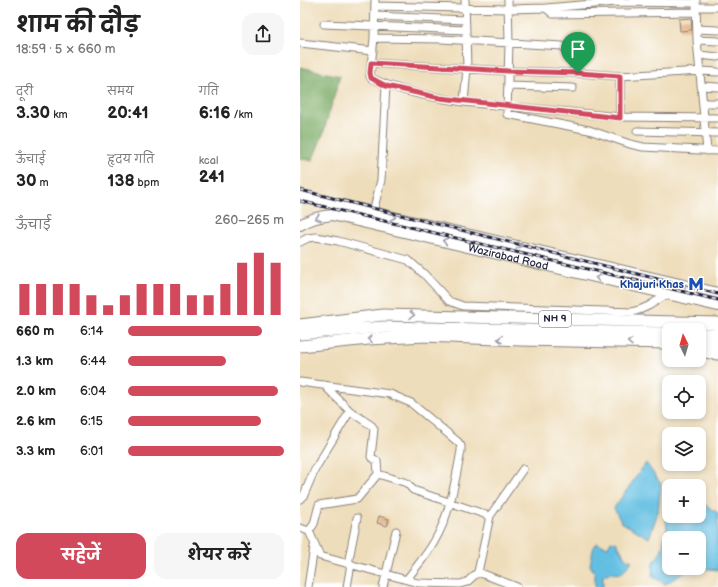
<!DOCTYPE html>
<html lang="hi">
<meta charset="utf-8">
<style>
:root{--surface:#fff;--page:#f6f6f6;--text:#222;--muted:#767676;--accent:#d1495b}
body{margin:0;font-family:"Balsamiq Sans","Playpen Sans Deva",sans-serif;background:var(--page);color:var(--text);height:100vh;display:flex;flex-direction:column;font-size:15px;white-space:nowrap}
*{box-sizing:border-box;margin:0}
p{font-size:13px;color:var(--muted)}
.icon{flex:none;width:22px;height:22px;fill:none;stroke:currentColor;stroke-width:2;stroke-linecap:round;stroke-linejoin:round}
.map{position:relative;flex:1;overflow:hidden}
.side{display:flex;flex-direction:column;background:var(--surface);width:300px}
.side>*{flex:none}
.needle{width:26px;rotate:355deg}
.buttons{position:absolute;left:362px;top:323px;display:grid;gap:8px}
.buttons a{display:grid;place-items:center;width:44px;height:44px;border-radius:8px;background:var(--surface);box-shadow:0 2px 6px #0003;font-size:20px}
.pin{position:absolute;display:grid;place-items:center;width:34px;height:34px;color:#fff;margin:-41px -17px;border-radius:50% 50% 50% 0;rotate:-45deg;box-shadow:0 0 4px #0007}
.pin .icon{rotate:45deg}
.round{display:grid;place-items:center;flex:none;width:42px;height:42px;border-radius:12px;background:var(--page)}
.head{display:flex;align-items:center;justify-content:space-between;height:68px;padding:0 16px}
h1{font-size:22px;font-weight:700;line-height:30px}
.metrics{display:grid;grid-template-columns:repeat(3,1fr);gap:6px;height:68px;padding:4px 16px}
.metrics div{display:grid;align-content:center}
.metrics b{font-size:17px;font-weight:700}
.metrics small{font-size:11px;font-weight:400}
.metrics p{font-size:11px}
.chart{height:112px;padding:8px 16px}
.chart p{display:flex;justify-content:space-between}
.chart svg{width:100%;height:72px;margin-top:4px;stroke:var(--accent);stroke-width:6}
.action{display:flex;gap:8px;margin-top:auto;padding:8px 16px}
.action a{flex:1;height:46px;border-radius:12px;background:var(--accent);color:#fff;font-size:16px;font-weight:700;line-height:46px;text-align:center}
.action a+a{background:var(--page);color:var(--text)}
ul{padding:0 16px;list-style:none;font-size:13px}
li{display:grid;grid-template-columns:64px 48px 1fr;align-items:center;height:30px}
li i{height:10px;border-radius:5px;background:var(--accent)}
main{display:flex;flex:1;min-height:0}
.map>svg:first-child{display:block}
.forest{fill:#7bab65;stroke:#4e6650}
.water{fill:#64bfe2;stroke:#43708e}
.building{fill:#e6b486}
.lines{fill:none;stroke-linecap:round;stroke-linejoin:round}
.minor-casing{stroke:#88807a;stroke-width:9}
.secondary-casing{stroke:#88807a;stroke-width:12}
.primary-casing{stroke:#88807a;stroke-width:13}
.trunk-casing{stroke:#88807a;stroke-width:13}
.minor{stroke:#fff;stroke-width:7}
.secondary{stroke:#fff;stroke-width:10}
.primary{stroke:#fff;stroke-width:11}
.trunk{stroke:#fff;stroke-width:11}
.rail-casing{stroke:#22223b;stroke-width:3}
.rail{stroke:#fff;stroke-width:1.5;stroke-dasharray:4.5;stroke-linecap:butt}
.oneway{stroke:#9c9ca7}
.route-casing{stroke:#fff;stroke-width:8}
.route{stroke:#d1495b;stroke-width:5}
.labels{text-anchor:middle;dominant-baseline:central;stroke-width:3;stroke-linejoin:round;paint-order:stroke}
.shield{fill:#fff;stroke:#646476;stroke-width:1}
.shield-label{font-size:10px;font-weight:bold;fill:#22223b}
.street-label{font-size:11px;fill:#22223b;stroke:#fff}
.transit-label{font-size:11px;font-weight:bold;fill:#164399;stroke:#fff;text-anchor:end}
</style>
<main>
<section class="side">
<div class="head"><div><h1>शाम की दौड़</h1><p>18:59 · 5 × 660 m</p></div><a class="round"><svg class="icon" aria-label="share" viewBox="0 0 24 24"><path d="M12 15V3M7 8l5-5 5 5M5 13v7h14v-7"/></svg></a></div>
<div class="metrics">
<div><p>दूरी</p><b>3.30<small> km</small></b></div>
<div><p>समय</p><b>20:41</b></div>
<div><p>गति</p><b>6:16<small> /km</small></b></div>
</div>
<div class="metrics">
<div><p>ऊँचाई</p><b>30<small> m</small></b></div>
<div><p>हृदय गति</p><b>138<small> bpm</small></b></div>
<div><p>kcal</p><b>241</b></div>
</div>
<div class="chart"><p><span>ऊँचाई</span>260–265 m</p>
<svg viewBox="0 0 160 44" preserveAspectRatio="none"><path d="M5 44V25M15 44V25M25 44V25M35 44V25M45 44V32M55 44V38M65 44V32M75 44V25M85 44V25M95 44V25M105 44V32M115 44V32M125 44V25M135 44V12M145 44V6M155 44V12"/></svg>
</div>
<ul>
<li><b>660 m</b>6:14<i style="width:86%"></i></li>
<li><b>1.3 km</b>6:44<i style="width:63%"></i></li>
<li><b>2.0 km</b>6:04<i style="width:96%"></i></li>
<li><b>2.6 km</b>6:15<i style="width:85%"></i></li>
<li><b>3.3 km</b>6:01<i style="width:100%"></i></li>
</ul>
<div class="action"><a>सहेजें</a><a>शेयर करें</a></div>
</section>
<div class="map">
<svg width="418" height="587" viewBox="0 0 418 587">
<rect width="100%" height="100%" fill="#fff"/>
<filter id="ink" filterUnits="userSpaceOnUse"><feTurbulence type="fractalNoise" baseFrequency=".025" numOctaves="2"/><feDisplacementMap in="SourceGraphic" scale="8" xChannelSelector="R" yChannelSelector="G"/><feConvolveMatrix kernelMatrix="1 2 1 2 8 2 1 2 1" color-interpolation-filters="sRGB"/></filter>
<filter id="wash" filterUnits="userSpaceOnUse"><feTurbulence type="fractalNoise" baseFrequency=".012" numOctaves="4" result="noise"/><feDisplacementMap in="SourceGraphic" scale="16" xChannelSelector="R" yChannelSelector="G"/><feGaussianBlur stdDeviation="0.9" result="paint"/><feColorMatrix in="noise" values="0 0 0 0 0 0 0 0 0 0 0 0 0 0 0 0 0 1.4 0 .05"/><feComposite in="paint" operator="in"/></filter>
<g filter="url(#wash)">
<rect width="100%" height="100%" fill="#eeddba"/>
<path class="forest" d="M0,67l40,9 -17,58 -11,27 -12,-3z"/>
<path class="water" d="M346,463l15,21 -3,28 -9,26 -28,-16 -7,-14z
M399,501l19,12v57l-19,-2v-30h-30v30h23l-27,16 -13,-8 1,-13 8,-11 6,-23 -1,-14 3,-7v8h30z
M311,541l5,1 10,17 6,2 -11,13 -10,-1 -8,2v12h-8v-13l-5,-9 4,-20 3,-2 11,4z"/>
<g id="blocks">
<path class="building" d="M391,18l1,12 -12,1 -1,-12z
M79,516l10,3 -2,7 -10,-3z"/>
</g>
</g>
<g filter="url(#ink)">
<use href="#blocks" fill-opacity="0" stroke="#88807a" stroke-width="1"/>
<g class="lines">
<g class="minor-casing">
<path id="minor" d="M75,0l-1,38 -4,38 1,2c28,14 62,19 93,24l156,15 98,1
M208,0l1,43 -2,71 82,16 41,14 13,3 75,4
M396,0l1,40 10,111
M75,6l133,3 38,-1 7,6 143,-2
M396,7h22
M246,8l71,-6 79,1
M75,16l90,4
M24,24l142,6
M397,29l21,1
M74,38l67,1 121,7 2,1 14,26
M397,40l21,1
M0,43l73,8
M399,55l19,2
M71,63l137,8 70,2 42,3 81,-5 17,1
M320,76v41
M208,86l65,2
M402,86l16,1
M164,102l3,-34 -2,-68
M403,103h15
M337,131l81,2
M73,212l8,-32 5,-95
M0,242l8,-4 8,-1 22,4 70,19 16,14 25,27 14,5 169,6c14,-3 23,-10 35,-18
M0,382l90,12 21,9 47,39 3,4v5c-6,31 -11,64 -27,91 -7,13 -18,25 -27,37
M24,385l26,26 22,15 2,3 -3,28 6,4 1,13 29,9 6,7 77,26 -12,56
M0,499l3,-2 12,-28 35,-58
M190,516l33,-47
M0,528l9,3 11,25 98,27 42,1 7,-2 11,-10 39,15
M9,531l5,-7 5,-19 38,-6 21,-25
M48,564l9,-46
M8,587l6,-40
M47,587l4,-23
M83,587l13,-56"/>
</g>
<g class="secondary-casing">
<g id="secondary">
<path d="M0,195l418,98"/>
<path id="s1" d="M0,225c10,-6 21,-9 32,-10l386,91"/>
</g>
</g>
<g class="primary-casing">
<path id="primary" d="M399,343l19,1
M0,346l69,-7 56,-3 96,4 148,3
M399,349l6,3 13,2"/>
</g>
<g class="trunk-casing">
<path id="trunk" d="M0,325l83,-10 335,8
M0,334l83,-7 286,6
M399,334h19"/>
</g>
<use href="#minor" class="minor"/>
<use href="#secondary" class="secondary"/>
<use href="#primary" class="primary"/>
<use href="#trunk" class="trunk"/>
<g class="rail-casing">
<path id="rail" d="M0,190l418,104
M0,201l418,99"/>
</g>
<use href="#rail" class="rail"/>
</g>
<defs><path id="oneway-chevron" d="M-2-3.5L2.5 0L-2 3.5" fill="none" stroke-width="1.6" stroke-linecap="round" stroke-linejoin="round"/></defs>
<g class="oneway">
<use href="#oneway-chevron" transform="translate(93 217) rotate(13)"/>
<use href="#oneway-chevron" transform="translate(18 218) rotate(162)"/>
<use href="#oneway-chevron" transform="translate(145 241) rotate(-167)"/>
<use href="#oneway-chevron" transform="translate(219 246) rotate(13)"/>
<use href="#oneway-chevron" transform="translate(298 278) rotate(-166)"/>
<use href="#oneway-chevron" transform="translate(112 315) rotate(1)"/>
<use href="#oneway-chevron" transform="translate(70 339) rotate(176)"/>
<use href="#oneway-chevron" transform="translate(200 339) rotate(-178)"/>
<use href="#oneway-chevron" transform="translate(330 342) rotate(-179)"/>
</g>
</g>
<g class="lines" filter="url(#ink)">
<g class="route-casing">
<path id="route" d="M71,63l137,8 70,2 42,3v42l-180,-20 -54,-12 -15,-8 -1,-5z"/>
</g>
<use href="#route" class="route"/>
</g>
<defs>
<g id="metro-bare" transform="scale(1.2)"><path d="M-5.5 5V-5H-3L0 0L3-5H5.5V5H3V-.5L0 4L-3-.5V5Z" fill="#1a4fb4" stroke="#fff" stroke-width="2.5" paint-order="stroke"/></g>
</defs>
<g fill-rule="evenodd">
<use href="#metro-bare" x="396" y="284"/>
</g>
<g class="labels">
<rect class="shield" x="239" y="311" width="32" height="16" rx="3"/>
<g class="shield-label">
<text x="255" y="319">NH 9</text>
</g>
<g class="street-label">
<text stroke="none"><textPath href="#s1" startOffset="215">Wazirabad Road</textPath></text>
</g>
<g class="transit-label">
<text x="384" y="284">Khajuri Khas</text>
</g>
</g>
</svg>
<div class="buttons">
<a><svg class="needle" viewBox="-14 -14 28 28"><path d="M0-13l5 13h-10z" fill="#e53935"/><path d="M0 13l5-13h-10z" fill="#767676"/></svg></a>
<a><svg class="icon" aria-label="locate" viewBox="0 0 24 24"><circle cx="12" cy="12" r="6"/><path d="M12 2v4M12 18v4M2 12h4M18 12h4"/></svg></a>
<a><svg class="icon" aria-label="layers" viewBox="0 0 24 24"><path d="M12 4l9 5-9 5-9-5zM3 14l9 5 9-5"/></svg></a>
<a>+</a>
<a>−</a>
</div>
<div class="pin" style="left:278px;top:73px;background:#1e9e55"><svg class="icon" aria-label="arrive" viewBox="0 0 24 24"><path d="M6 21V4h12l-3 4 3 4H6"/></svg></div>
</div>
</main>
